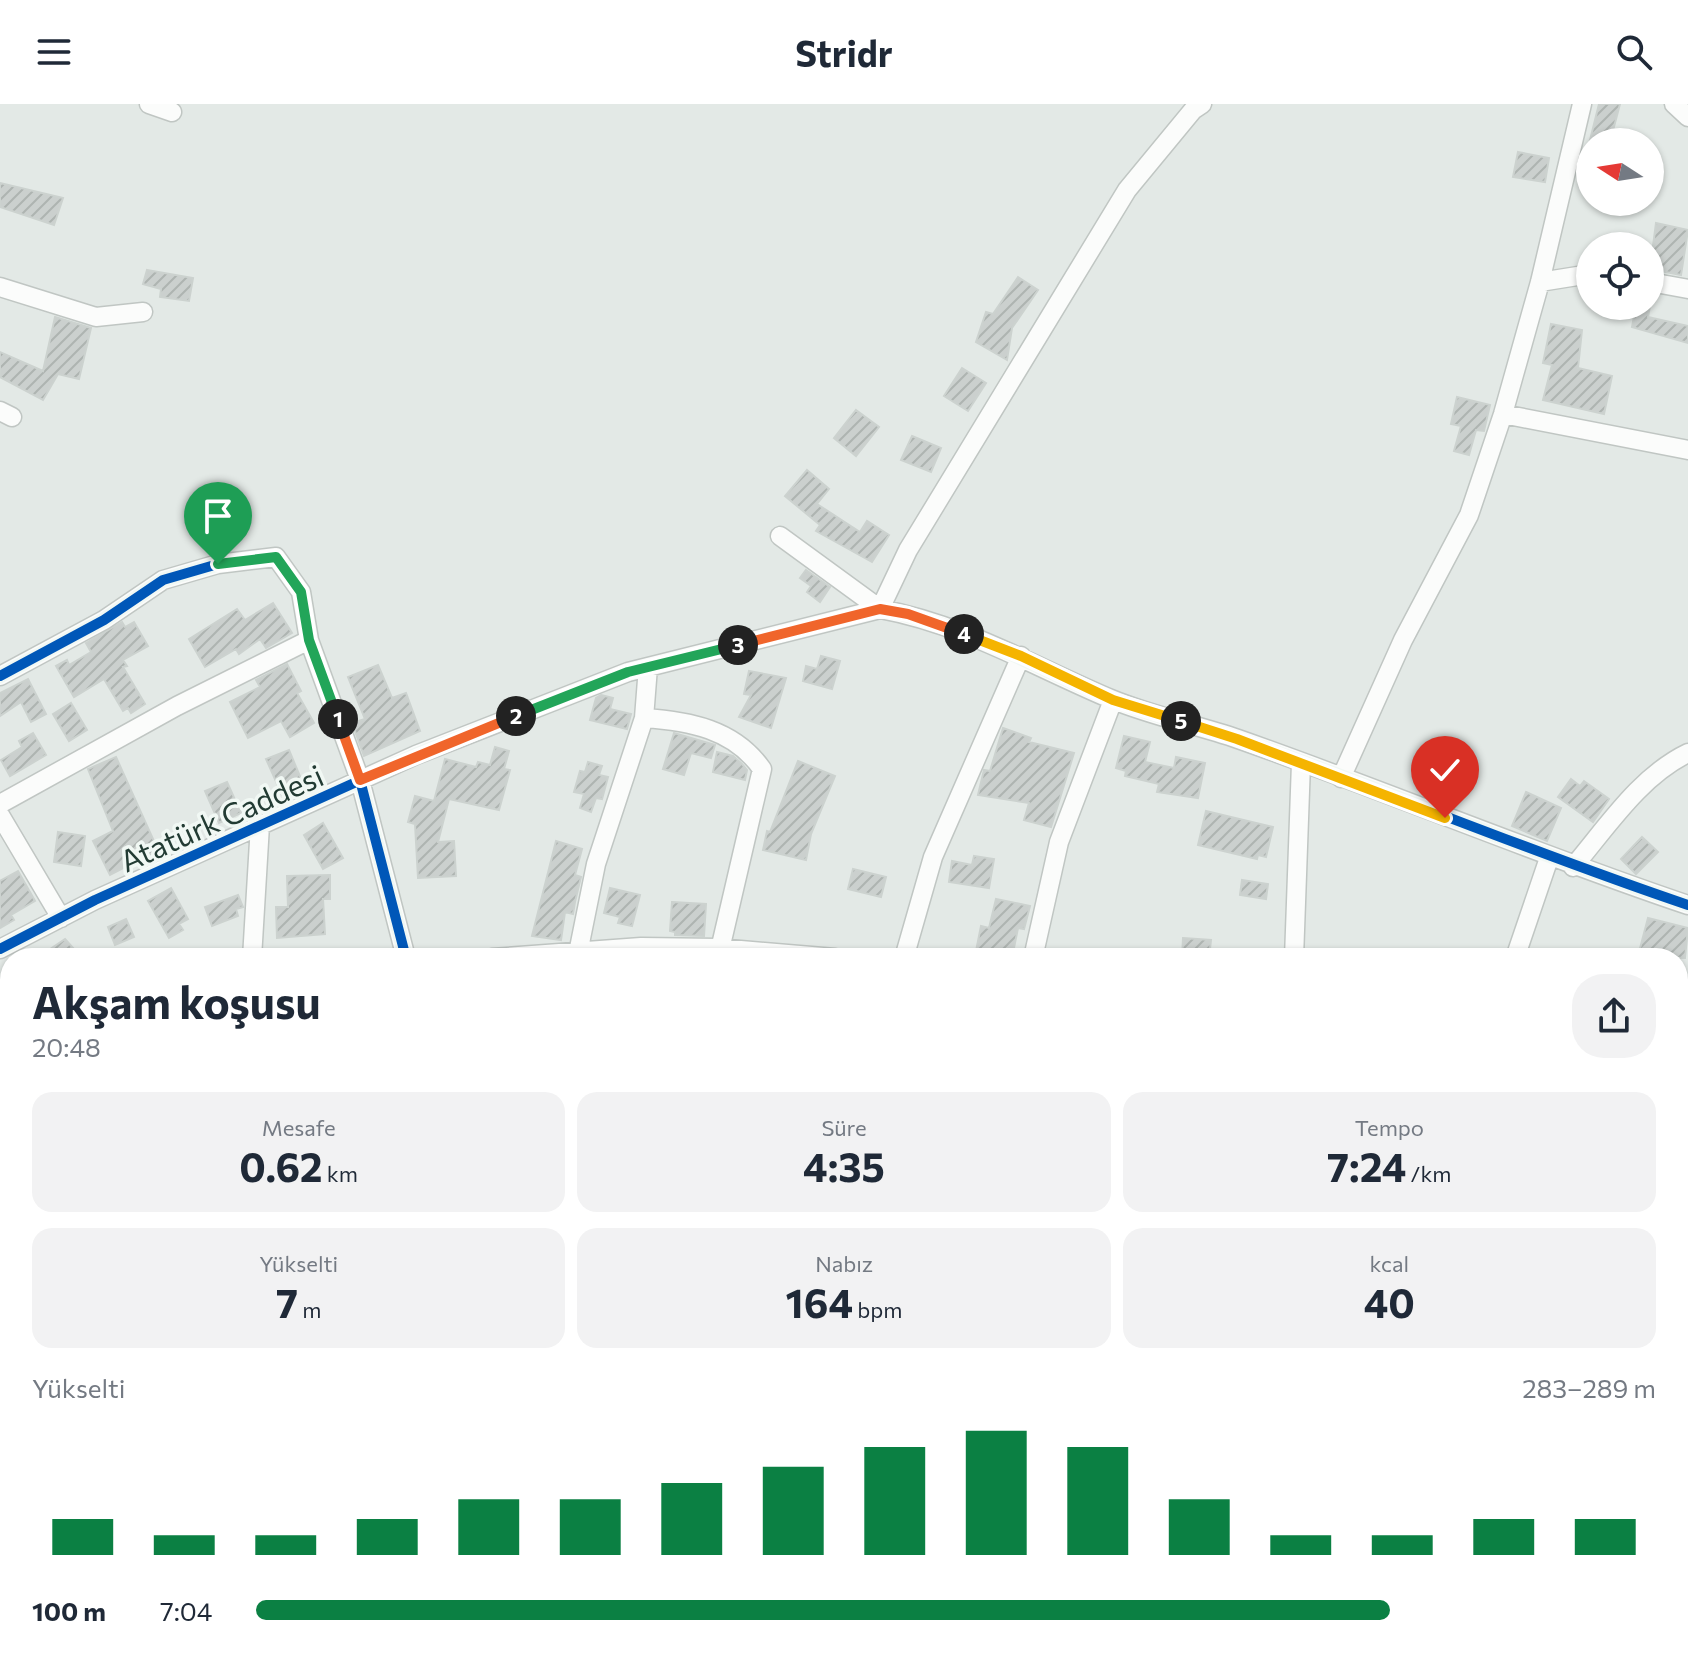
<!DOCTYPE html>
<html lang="tr">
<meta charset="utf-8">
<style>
:root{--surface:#fff;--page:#f2f2f3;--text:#1f2937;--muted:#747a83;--accent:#0b8043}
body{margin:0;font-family:Commissioner,sans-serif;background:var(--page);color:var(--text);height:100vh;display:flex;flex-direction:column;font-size:30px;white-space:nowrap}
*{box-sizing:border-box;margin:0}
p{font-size:26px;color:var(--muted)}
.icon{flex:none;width:44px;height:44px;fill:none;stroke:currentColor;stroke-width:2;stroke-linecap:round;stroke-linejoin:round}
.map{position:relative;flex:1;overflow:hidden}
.side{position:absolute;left:0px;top:844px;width:1688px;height:710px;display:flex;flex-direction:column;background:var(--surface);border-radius:32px 32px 0 0;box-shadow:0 2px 6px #0004}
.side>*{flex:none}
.needle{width:52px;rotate:282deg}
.buttons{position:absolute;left:1576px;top:24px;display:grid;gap:16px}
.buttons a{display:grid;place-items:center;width:88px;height:88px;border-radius:50%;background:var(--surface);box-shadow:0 2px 6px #0004;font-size:40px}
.pin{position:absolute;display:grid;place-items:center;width:68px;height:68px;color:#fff;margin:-82px -34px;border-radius:50% 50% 50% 0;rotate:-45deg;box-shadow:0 0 8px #0007}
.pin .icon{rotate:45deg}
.km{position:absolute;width:40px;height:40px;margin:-20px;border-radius:50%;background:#222;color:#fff;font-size:22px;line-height:40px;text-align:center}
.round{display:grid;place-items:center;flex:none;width:84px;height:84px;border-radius:32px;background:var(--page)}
.summary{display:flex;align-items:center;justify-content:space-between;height:136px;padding:0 32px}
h1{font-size:44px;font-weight:700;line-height:60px}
.stats{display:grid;grid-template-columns:repeat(3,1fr);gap:12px;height:136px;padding:8px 32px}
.stats div{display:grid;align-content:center;border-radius:20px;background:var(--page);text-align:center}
.stats b{font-size:40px;font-weight:700}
.stats small{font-size:22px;font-weight:400}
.stats p{font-size:22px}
.chart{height:224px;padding:16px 32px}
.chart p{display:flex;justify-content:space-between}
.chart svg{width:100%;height:144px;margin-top:8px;stroke:var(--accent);stroke-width:6}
ul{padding:0 32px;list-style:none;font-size:26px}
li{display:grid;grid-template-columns:128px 96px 1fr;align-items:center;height:60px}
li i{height:20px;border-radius:10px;background:var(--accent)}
header{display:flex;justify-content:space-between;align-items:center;height:104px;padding:0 32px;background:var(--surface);font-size:36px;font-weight:700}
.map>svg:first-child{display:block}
.building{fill:url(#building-hatch);stroke:#ccd2cf;stroke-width:2}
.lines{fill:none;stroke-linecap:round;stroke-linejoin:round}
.minor-casing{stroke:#c0c6c3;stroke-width:21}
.minor{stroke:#fbfcfb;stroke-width:18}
.cycleway-casing{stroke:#f1f8f4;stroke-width:15}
.cycleway{stroke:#0057b8;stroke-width:10}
.split-1-casing{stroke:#fff;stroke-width:16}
.split-2-casing{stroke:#fff;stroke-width:16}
.split-3-casing{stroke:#fff;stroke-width:16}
.split-4-casing{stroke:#fff;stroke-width:16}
.split-5-casing{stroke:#fff;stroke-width:16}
.split-6-casing{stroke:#fff;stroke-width:16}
.split-1{stroke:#22a559;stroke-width:10}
.split-2{stroke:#f0652b;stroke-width:10}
.split-3{stroke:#22a559;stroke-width:10}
.split-4{stroke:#f0652b;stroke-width:10}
.split-5{stroke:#f5b400;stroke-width:10}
.split-6{stroke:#f5b400;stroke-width:10}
.labels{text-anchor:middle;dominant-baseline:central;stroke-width:7;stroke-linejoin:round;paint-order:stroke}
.street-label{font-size:30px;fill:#223b33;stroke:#f1f8f4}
</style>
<header><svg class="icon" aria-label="menu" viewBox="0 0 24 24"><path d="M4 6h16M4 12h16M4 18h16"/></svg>Stridr<svg class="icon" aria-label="search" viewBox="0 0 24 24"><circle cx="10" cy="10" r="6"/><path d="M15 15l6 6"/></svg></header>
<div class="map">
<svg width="1688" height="1553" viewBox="0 0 1688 1553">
<defs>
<pattern id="building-hatch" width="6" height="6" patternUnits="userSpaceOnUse" patternTransform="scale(2)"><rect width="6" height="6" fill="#cbd0ce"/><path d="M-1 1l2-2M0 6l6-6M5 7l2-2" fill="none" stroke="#aeb4b1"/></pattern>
</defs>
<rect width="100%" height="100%" fill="#e3e9e6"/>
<path class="building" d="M1599,0h21l-10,38 -20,-2z
M1518,48l31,6 -4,24 -32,-5z
M0,79l63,15 -9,27 -54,-18z
M1656,119l32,7 -7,45 -31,-6z
M147,166l46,8 -4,23 -29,-4 1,-8 -18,-5z
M1018,173l20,13 -26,38 -5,32 -31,-18 10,-30 7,2z
M1636,202h14l-2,11 40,9v17l-56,-16z
M55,213l36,11 -12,51 -21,-5 -15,26 -43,-23v-25l43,19z
M1551,220l31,6 -4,38 34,8 -8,38 -61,-14 9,-35 -9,-2z
M962,264l24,15 -18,28 -24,-15z
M1457,293l33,8 -6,26 -8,-1 -7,25 -15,-4 7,-25 -10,-2z
M856,306l23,17 -23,29 -22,-18z
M912,332l29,12 -10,24 -30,-12z
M807,366l22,19 -12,15 43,28 7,-11 22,14 -17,27 -56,-31 4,-6 -35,-29z
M806,466l24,17 -10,15 -13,-10 4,-6 -11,-8z
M273,499l19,30 -26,15 -6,-9 -21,15 -3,-5 -31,18 -16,-28 48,-30 8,11z
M122,518l3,5 9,-5 14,24 -25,14 4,6 -4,1 22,37 -14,9 -3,-5 -5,3 -19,-32 -30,18 -18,-31 11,-6 2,5 22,-13 -5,-9z
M821,552l19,5 -8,28 -29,-8 3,-15 11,3z
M287,560l14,27 -4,2 17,30 -24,14 -9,-16 -33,17 -18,-36 30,-15 -4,-7z
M378,561l14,33 14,-5 14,38 -56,25 -12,-33 13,-4 -17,-42z
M749,567l37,7 -15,50 -32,-11 12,-22 -7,-1z
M28,575l18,35 -15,8 -10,-20 -21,14v-23z
M601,591l12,3 -3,11 21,5 -4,15 -37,-9 6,-22z
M71,599l16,27 -18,11 -16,-27z
M1003,624l28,10 -2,4 45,11 -23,74 -27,-7 5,-17 -51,-8 6,-25 6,1z
M33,629l13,22 -36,21 -9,-16 21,-13 -3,-6z
M674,629l41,12 -4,13 -20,-5 -7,22 -21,-6z
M1124,632l26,6 -5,20 29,6 2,-11 29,6 -7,35 -41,-6 2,-8 -34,-8 1,-5 -10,-3z
M495,643l14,4 -5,18 6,1 -11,40 -50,-11 -11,43 16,-1 2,35 -38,2 -3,-54 -7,-2 7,-26 19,5 11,-42 31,8 2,-5 12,3z
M289,646l15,36 -22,9 -16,-36z
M717,648l16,4 9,8 5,6 -2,10 -32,-8z
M116,653l42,93 -48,25 -17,-34 20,-10 -25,-62z
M798,657l37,15 -24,58 -5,26 -43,-10 4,-19 3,1z
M588,658l14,4 -3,9 9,2 -6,22 -6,-1 -5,14 -11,-4 4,-14 -10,-2 6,-21 5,1z
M1571,675l9,7 4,-5 25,18 -16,23 -35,-25z
M227,678l14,31 -22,10 -14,-32z
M1526,688l35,16 -14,33 -35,-15z
M1206,707l67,16 -7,30 -8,-2 -1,4 -59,-14z
M323,719l20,35 -20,11 -19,-34z
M58,728l27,4 -4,30 -27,-4z
M1642,733l16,15 -22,22 -15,-15z
M556,737l26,8 -7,26 6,2 -6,25 -2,12 -8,-2 -4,28 -29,-4z
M974,752l20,3 -5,29 -40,-6 3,-21 20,4z
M853,765l33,8 -5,20 -33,-8z
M18,767l17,30 -24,14 3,5 -14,8v-47z
M330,771v24h-7l2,35 -48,4 -1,-31h12l-1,-31z
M1242,776l26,4 -2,15 -26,-4z
M171,784l17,31 -9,5 4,6 -14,8 -21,-37z
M610,784l30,7 -8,31 -14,-3 2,-6 -16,-4z
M238,791l5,12 -7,2 2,7 -26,10 -7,-19z
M996,795l34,7 -6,23 -6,-1 -6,30 -37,-2 6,-30 8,2z
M672,798l34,2 -2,32 -29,-1v-3l-5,-1z
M1648,814l40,10 -3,30 -47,-2z
M126,815l8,18 -19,8 -7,-18z
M1183,834l28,2 -2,18h-27z
M65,835l17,19h-25l-11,-6z"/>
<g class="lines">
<g class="minor-casing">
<path id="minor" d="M149,0l23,8
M1674,0l14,13
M1540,178l50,-8
M1650,178l38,7
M0,183l96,30 47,-5
M0,307l12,6
M1503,310l185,36
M780,432l100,73 28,-59 219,-360 66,-80 9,-6
M0,572l104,-56 59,-40 55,-16 58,-7 25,35 8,48 51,140 46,178
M644,614c45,3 90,11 118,51l-44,189
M1341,674l62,-138 66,-125 34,-101 37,-132 42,-178
M0,700l177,-98 132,-66
M0,711l61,103
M1573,763c34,-40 67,-91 115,-114
M0,845l95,-49 321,-145 212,-83 252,-63c83,15 155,58 231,90 41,17 86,26 127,40 151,53 298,115 450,166
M252,854l8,-133
M492,854l149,-11 77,1 117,10
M577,854l19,-94 48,-146 4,-51
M904,854l29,-101 88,-201
M1033,854l26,-116 54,-142
M1294,854l7,-195
M1515,854l34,-100
M1678,973l10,2
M0,1008l10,-5
M1678,1066l10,2
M0,1112l10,-1
M0,1295l10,53
M0,1369l10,-2
M1678,1379l10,2
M253,1544l92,9
M870,1544l16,9
M1411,1544l9,9
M75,1553l15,-9
M898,1553l6,-9
M1686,1553l2,-22"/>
</g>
<use href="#minor" class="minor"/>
<g class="cycleway-casing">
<path id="cycleway" d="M0,572l104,-56 59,-40 55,-16 58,-7 25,35 8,48 51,140 46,178
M0,845l95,-49 321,-145 212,-83 252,-63c83,15 155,58 231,90 41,17 86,26 127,40 151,53 298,115 450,166"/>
</g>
<use href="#cycleway" class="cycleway"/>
</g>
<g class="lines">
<g class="split-1-casing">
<path id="split-1" d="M218,460l58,-7 25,35 8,48 29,79"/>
</g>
<g class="split-2-casing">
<path id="split-2" d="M338,615l22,61 156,-64"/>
</g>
<g class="split-3-casing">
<path id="split-3" d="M516,612l112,-44 110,-27"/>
</g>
<g class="split-4-casing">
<path id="split-4" d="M738,541l142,-36 28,5 56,20"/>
</g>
<g class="split-5-casing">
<path id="split-5" d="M964,530l57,22 92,44 68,21"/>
</g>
<g class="split-6-casing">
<path id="split-6" d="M1181,617l56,18 208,79"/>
</g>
<use href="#split-1" class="split-1"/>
<use href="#split-2" class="split-2"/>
<use href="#split-3" class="split-3"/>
<use href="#split-4" class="split-4"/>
<use href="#split-5" class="split-5"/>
<use href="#split-6" class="split-6"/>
</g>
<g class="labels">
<g class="street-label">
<text transform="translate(221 713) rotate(-24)">Atatürk Caddesi</text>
</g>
</g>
</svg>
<div class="buttons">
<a><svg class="needle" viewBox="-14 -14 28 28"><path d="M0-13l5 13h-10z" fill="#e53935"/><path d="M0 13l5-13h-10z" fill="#747a83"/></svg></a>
<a><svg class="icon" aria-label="locate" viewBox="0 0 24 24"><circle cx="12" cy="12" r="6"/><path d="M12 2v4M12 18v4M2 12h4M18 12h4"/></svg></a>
</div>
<div class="pin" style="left:218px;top:460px;background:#1e9e55"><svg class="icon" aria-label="arrive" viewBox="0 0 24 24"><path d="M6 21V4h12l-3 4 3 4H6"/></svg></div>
<div class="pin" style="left:1445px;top:714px;background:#d93025"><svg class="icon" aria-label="check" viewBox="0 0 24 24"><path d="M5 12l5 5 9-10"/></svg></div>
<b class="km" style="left:338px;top:615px">1</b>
<b class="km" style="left:516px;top:612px">2</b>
<b class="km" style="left:738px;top:541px">3</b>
<b class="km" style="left:964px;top:530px">4</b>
<b class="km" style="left:1181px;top:617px">5</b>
<section class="side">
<div class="summary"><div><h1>Akşam koşusu</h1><p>20:48</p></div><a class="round"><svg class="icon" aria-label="share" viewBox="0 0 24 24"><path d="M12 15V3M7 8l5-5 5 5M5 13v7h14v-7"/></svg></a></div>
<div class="stats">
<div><p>Mesafe</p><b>0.62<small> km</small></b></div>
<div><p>Süre</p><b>4:35</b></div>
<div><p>Tempo</p><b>7:24<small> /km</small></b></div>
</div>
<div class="stats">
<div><p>Yükselti</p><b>7<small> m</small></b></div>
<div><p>Nabız</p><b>164<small> bpm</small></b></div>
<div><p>kcal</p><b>40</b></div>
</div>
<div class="chart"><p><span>Yükselti</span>283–289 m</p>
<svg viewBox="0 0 160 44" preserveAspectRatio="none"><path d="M5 44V33M15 44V38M25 44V38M35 44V33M45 44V27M55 44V27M65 44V22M75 44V17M85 44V11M95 44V6M105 44V11M115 44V27M125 44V38M135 44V38M145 44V33M155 44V33"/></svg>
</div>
<ul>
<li><b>100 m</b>7:04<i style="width:81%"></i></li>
</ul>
</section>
</div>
